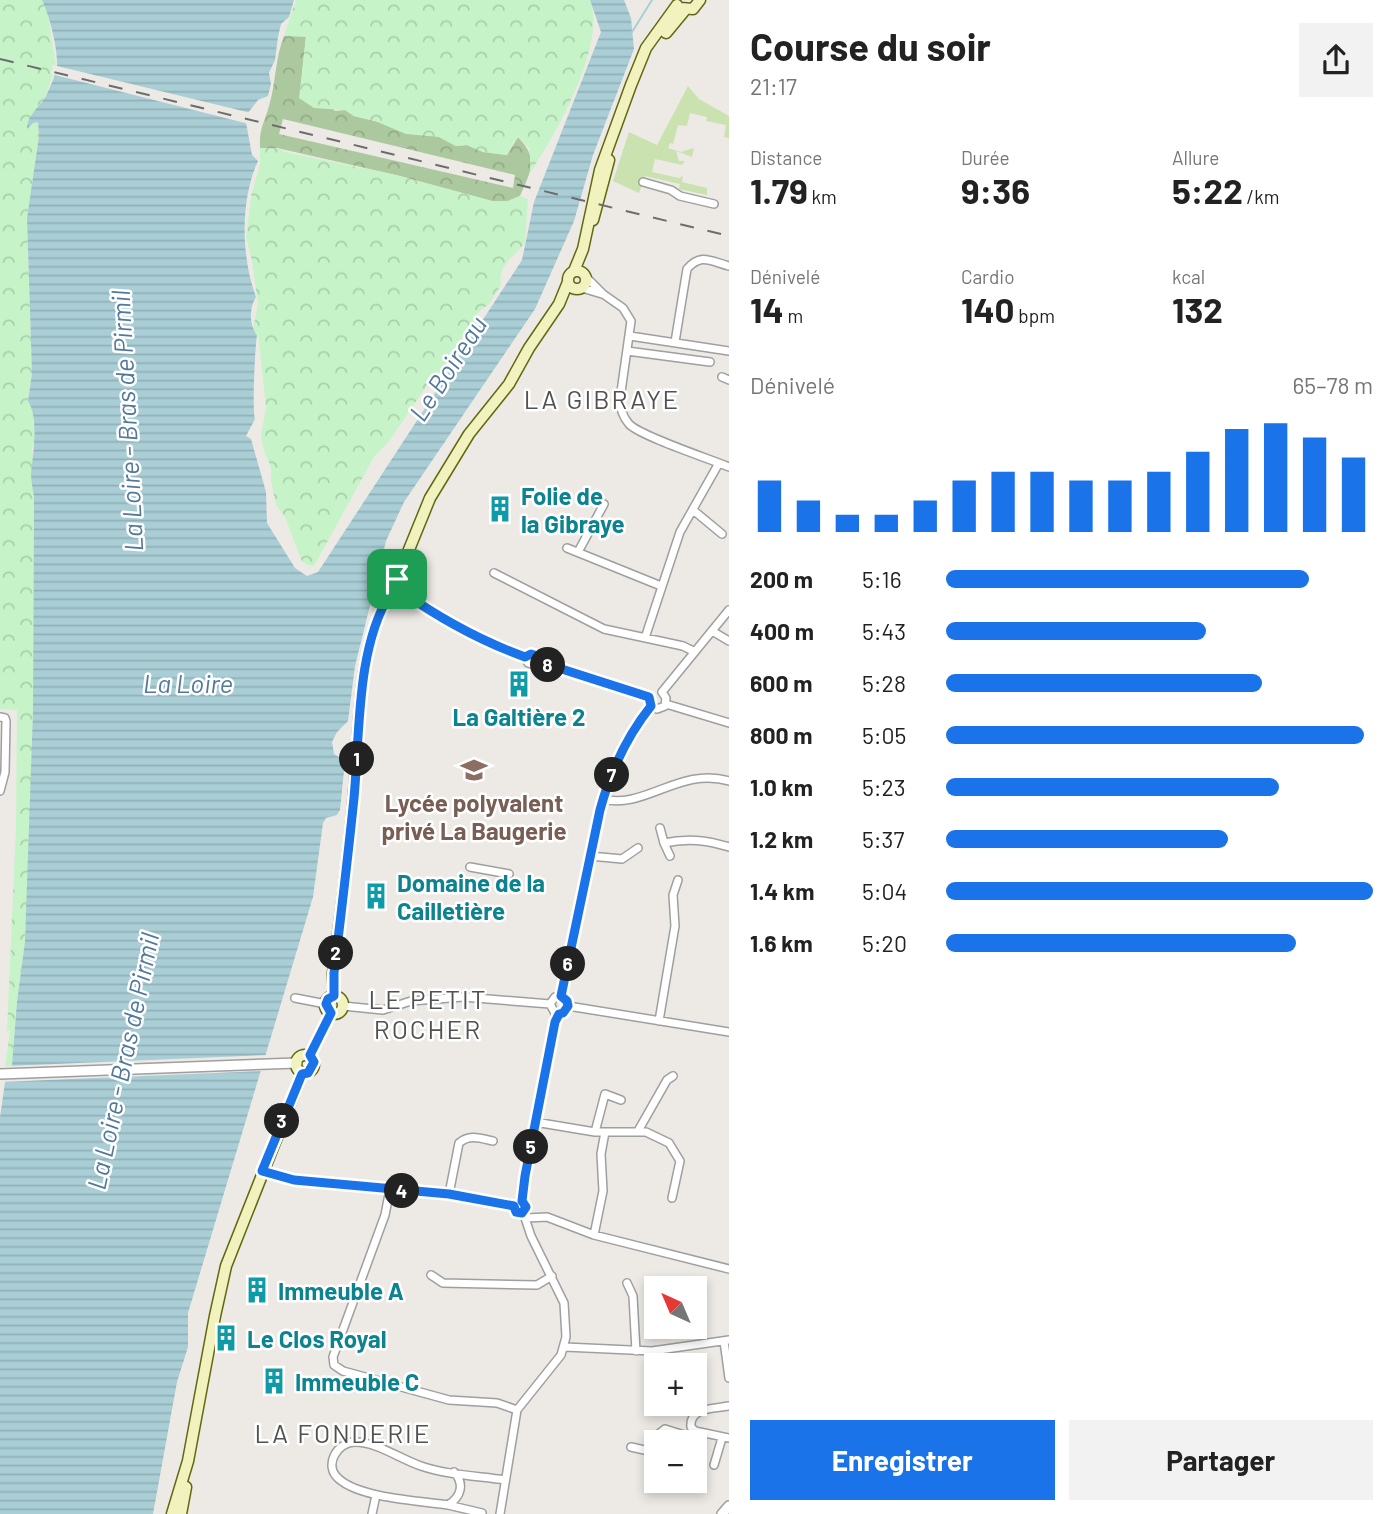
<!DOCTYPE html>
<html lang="fr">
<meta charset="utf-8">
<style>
:root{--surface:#fff;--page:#f2f2f2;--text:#222;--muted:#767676;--accent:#1a73e8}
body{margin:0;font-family:Barlow,sans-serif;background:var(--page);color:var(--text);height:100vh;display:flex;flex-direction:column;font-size:26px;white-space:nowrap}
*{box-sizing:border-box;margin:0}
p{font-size:23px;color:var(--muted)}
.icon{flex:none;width:38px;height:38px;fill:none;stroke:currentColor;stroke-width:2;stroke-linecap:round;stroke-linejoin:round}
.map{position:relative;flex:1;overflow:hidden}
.details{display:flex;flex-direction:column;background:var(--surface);width:665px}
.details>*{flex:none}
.needle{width:46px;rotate:316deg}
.controls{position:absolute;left:644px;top:1276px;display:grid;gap:14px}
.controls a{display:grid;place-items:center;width:63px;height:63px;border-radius:0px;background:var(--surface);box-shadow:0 4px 10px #0003;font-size:35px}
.pin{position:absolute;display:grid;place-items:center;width:60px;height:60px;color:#fff;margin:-30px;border-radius:14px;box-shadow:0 4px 10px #0006}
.km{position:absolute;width:35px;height:35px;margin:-18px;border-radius:50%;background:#222;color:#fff;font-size:19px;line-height:35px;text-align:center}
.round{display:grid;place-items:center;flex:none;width:74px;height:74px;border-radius:0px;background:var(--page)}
.overview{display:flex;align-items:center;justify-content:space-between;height:119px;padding:0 21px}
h1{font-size:38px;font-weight:700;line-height:52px}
.figures{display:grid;grid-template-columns:repeat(3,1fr);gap:10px;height:119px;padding:7px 21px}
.figures div{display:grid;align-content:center}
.figures b{font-size:35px;font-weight:700}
.figures small{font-size:19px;font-weight:400}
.figures p{font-size:19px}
.chart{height:196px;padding:14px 21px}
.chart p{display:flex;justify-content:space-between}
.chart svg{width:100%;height:126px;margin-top:7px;stroke:var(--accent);stroke-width:6}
.action{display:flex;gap:14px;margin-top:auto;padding:14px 21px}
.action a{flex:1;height:80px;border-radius:0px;background:var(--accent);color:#fff;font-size:28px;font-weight:700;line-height:80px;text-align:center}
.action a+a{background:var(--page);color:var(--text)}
ul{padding:0 21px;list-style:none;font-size:23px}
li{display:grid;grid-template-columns:112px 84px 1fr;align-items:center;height:52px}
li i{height:18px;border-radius:9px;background:var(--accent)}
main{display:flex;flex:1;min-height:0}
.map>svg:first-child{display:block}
.grass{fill:#cae2b0}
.forest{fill:url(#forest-crowns);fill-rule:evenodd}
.park{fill:url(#park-crowns)}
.water{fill:url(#water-rules)}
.pier{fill:#edeae5}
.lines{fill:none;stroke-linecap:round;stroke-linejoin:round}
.stream{stroke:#aaced6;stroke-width:2}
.minor-casing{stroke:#9f9f9f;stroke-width:10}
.tertiary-casing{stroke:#9f9f9f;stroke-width:12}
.secondary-casing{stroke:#616811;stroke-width:13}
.minor{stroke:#fff;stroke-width:7}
.tertiary{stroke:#fff;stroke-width:9}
.secondary{stroke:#f1f2be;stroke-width:10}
.rail{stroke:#6c6c6c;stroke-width:2;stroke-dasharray:14 14;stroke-linecap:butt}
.route-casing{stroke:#fff;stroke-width:14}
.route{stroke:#1a73e8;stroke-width:9}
.labels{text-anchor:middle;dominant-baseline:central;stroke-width:5;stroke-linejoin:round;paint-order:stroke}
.culture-label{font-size:24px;font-weight:bold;fill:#0d838f;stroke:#fff;text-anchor:start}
.education-label{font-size:24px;font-weight:bold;fill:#785e54;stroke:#fff}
.water-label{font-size:26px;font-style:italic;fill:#52799b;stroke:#fff}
.neighbourhood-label{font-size:26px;letter-spacing:2px;fill:#515151;stroke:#fff}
</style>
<main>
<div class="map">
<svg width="729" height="1514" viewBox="0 0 729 1514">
<defs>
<pattern id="forest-crowns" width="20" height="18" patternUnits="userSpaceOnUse" patternTransform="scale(1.75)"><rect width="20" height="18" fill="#acc89e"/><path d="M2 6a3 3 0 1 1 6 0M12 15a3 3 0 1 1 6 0" fill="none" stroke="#94ab88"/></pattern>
<pattern id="park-crowns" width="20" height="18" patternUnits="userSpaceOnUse" patternTransform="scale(1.75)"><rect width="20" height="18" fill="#c6f3c8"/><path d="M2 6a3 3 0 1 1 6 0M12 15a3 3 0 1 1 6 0" fill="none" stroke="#aad0ab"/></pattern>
<pattern id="water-rules" width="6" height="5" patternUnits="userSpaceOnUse" patternTransform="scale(1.75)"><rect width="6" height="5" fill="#aaced6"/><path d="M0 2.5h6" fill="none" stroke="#92b0b7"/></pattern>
</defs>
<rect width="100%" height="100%" fill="#edeae5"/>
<path class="grass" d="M688,86l11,13 30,17v22l-5,-1 2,-12 -20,-4 1,-4 -17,-4 -3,13 -9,-1 -5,19 -3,-1 -2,5 13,4 13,-4 -2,9 -16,-6 3,10h6l-3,4 -27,-6 -3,13 27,6 4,-2 -1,6 25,6v7l-28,-6 1,-5 -35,-8 -6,17 -26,-12 16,-49 28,13z"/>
<path class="forest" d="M284,36h22l-4,38 33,37 10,-1 9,6 85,21 17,9 11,-1 16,7 24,3 11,-18c21,22 13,33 2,59l-12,5h-16l-96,-26 -119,-27h-17c-1,-20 4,-24 9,-42 7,-23 6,-48 15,-70zM283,119l232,56 -2,13 -234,-54z"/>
<path class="park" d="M0,0h42l5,9 9,57 -11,31 -18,26 11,-1 1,14 -12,82 5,155 -4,27 4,7 3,32 -3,9 2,17 -3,10 3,22 -1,214 -4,143 -4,87 -8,61 -5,64h-7l5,-35 -3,-1 9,-200 1,-120 -17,-1z
M296,0h294c17,46 -35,135 -60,173v-24l-11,-12 -5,4 -7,14 -24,-3 -16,-7 -11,1 -17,-9 -33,-3 -31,-13 -21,-5 -9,-6 -31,-2 -15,-10 7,-61 -22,-1z
M260,148h17l8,4 111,23 96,26h16l12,-5 8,3 -3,44c-11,14 -27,21 -24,42l-12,19 -12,9 1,10 -14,12 -9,13 1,9 -13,18 -13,6 -41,60 -15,16 -60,109 -6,-1 -6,-3 -17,-45 -9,-12 -5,-24v-14l-7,-16 -3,-15 5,-29 -8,-72 -5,-6 5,-25 -6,-43 -6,-25 6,-45 8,-25z"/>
<path class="water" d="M42,0h252l-5,17 -8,7 -3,13 -3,23 -6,13 2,11 -3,12 -10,4 -13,17 7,38 6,6c-18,39 -17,96 -2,136 -7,11 -7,28 1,38 -2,13 -5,75 -2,84l-9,17 5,3 15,53 1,31 28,45 12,8 11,-4 204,-312 12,-58 67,-170 -11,-32h34l7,18 3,31 -41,106 -19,66 -39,88 -131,193 -18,39 -31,125 -7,55 -11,11 -5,10 2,12 11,7 -5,49 -3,5 -11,3 -3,5 -10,74 -125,416v34l-11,35 -24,132h-153v-397l5,-35 7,-17 5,-63 8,-61 8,-230 1,-214c-1,-7 -3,-16 -3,-23 2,-20 8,-56 -3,-73l4,-28 -5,-155 12,-82 -1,-14 -5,1 -6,6c-1,-12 13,-23 19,-33 4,-9 10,-21 11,-31 1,-16 -8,-51 -15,-65z"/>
<path class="pier" d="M53,65l198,48 -3,4 1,7 -198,-50z
M268,1055l-4,16 -263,11 7,-16z"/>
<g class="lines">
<path class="stream" d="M632,32l20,-32"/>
<g class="minor-casing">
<path id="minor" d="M643,182l28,8 9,6 34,8
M587,278l16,16 20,14 8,13 -11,78c0,9 3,18 9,25 11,12 81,35 100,43
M582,288l20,6
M630,336l99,15
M675,342l12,-73c14,-16 23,-8 42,-3
M627,351l83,11
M722,377l7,3
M693,510l29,24
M567,548l94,38
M578,552l26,-48
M494,573l110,56 79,17 12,6
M401,591c38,27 80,51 124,66l6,-3 10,4 2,5
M712,631l17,10
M645,638l35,-106 39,-69
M525,657l3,6 10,3 5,-3 106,34
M662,692l67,-82
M666,704l63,19
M651,706l6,3 8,-3 1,-8 -4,-6
M0,717l5,1 1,3 -1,51 -5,19
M603,799c41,11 78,-33 126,-18
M660,828l4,15c24,-5 42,-3 65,4
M664,843l6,13
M590,856l32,3 16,-11
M470,867l39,7
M561,996l42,-197 22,-52 26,-41
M295,998l31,6
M343,1006l40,4 28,-9 52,-4 87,7
M568,1006l161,26
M659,1021l16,-95 -2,-31 5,-15
M555,1022l4,-8 9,-8 -1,-5 -6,-5
M535,1122l60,10h51l23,11 11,18 -8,37
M638,1131l29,-51 6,-4
M595,1132l10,-38 16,6
M262,1171l32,9 155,14 65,12
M390,1189l-5,26 -52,142 1,8 9,6 106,29 48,3 20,7
M449,1194l10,-51c10,-9 21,-5 34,-2
M522,1201l33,-179v-9l-5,-9 5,-7 6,-1
M526,1218l21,-1 47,18 135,34
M594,1235l9,-44 -2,-37 4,-22
M431,1275l12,8 94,2 15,-9
M627,1283l6,13 3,55
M724,1341l5,37
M565,1347l87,4 77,-11
M729,1406c-15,3 -40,1 -38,21l4,4 34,7
M631,1447l18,4 7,-15 9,-7 26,8 4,-6
M714,1465l8,-27
M454,1472c11,12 7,25 -6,33 -28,-4 -88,-7 -109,-26 -16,-13 -2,-37 16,-37 22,0 45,17 66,24 26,9 57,10 84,14
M448,1505l34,8
M372,1514l4,-19
M500,1514l17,-104 44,-55 5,-18 -2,-34 -33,-67 -8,-24 3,-7 -4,-4"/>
</g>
<g class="tertiary-casing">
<path id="tertiary" d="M0,1074l297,-11
M722,1514l7,-8"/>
</g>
<g class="secondary-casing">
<path id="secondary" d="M681,8l12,1 7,-9
M666,33l19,-23
M593,220l16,-60
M568 280a9 9 0 1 1 18 0a9 9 0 1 1-18 0Z
M574,271l9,-22 17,-79 31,-85 15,-37 31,-43
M386 586a8 8 0 1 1 16 0a8 8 0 1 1-16 0Z
M397,579l33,-81 39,-64 40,-50 20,-36 30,-44 9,-22
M334,996l-1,-23c8,-60 16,-120 21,-181 6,-64 2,-141 36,-198
M325 1005a9 9 0 1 1 18 0a9 9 0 1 1-18 0Z
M296 1064a9 9 0 1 1 18 0a9 9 0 1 1-18 0Z
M310,1055l21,-42
M172,1514l16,-53 27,-145 11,-50 76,-192
M181,1514l5,-27"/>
</g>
<use href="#minor" class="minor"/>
<use href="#tertiary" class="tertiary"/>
<use href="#secondary" class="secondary"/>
<path class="rail" d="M0,59l729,177"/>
</g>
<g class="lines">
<g class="route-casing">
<path id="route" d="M391,579l9,2 1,10c38,27 80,50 124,66l6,-3 10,3 2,6 106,34 2,9c-24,30 -41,67 -51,104l-39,186 6,5 1,5 -5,7 -4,1 -4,8 -30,154 -3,25 4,6 -4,6 -6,-1 -2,-6 -65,-12 -155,-14 -32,-9 40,-97 6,-1 6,-11 -4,-7 21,-42 -5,-9 2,-5 6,-3v-23c7,-58 14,-117 20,-175 6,-64 2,-149 36,-204l-4,-10z"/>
</g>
<use href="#route" class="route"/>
</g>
<defs>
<g id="building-bare" transform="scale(2.1)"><path d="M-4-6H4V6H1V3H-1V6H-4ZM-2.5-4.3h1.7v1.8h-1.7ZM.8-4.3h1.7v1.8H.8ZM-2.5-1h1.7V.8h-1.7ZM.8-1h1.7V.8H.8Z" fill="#0f9aa8" stroke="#fff" stroke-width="2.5" paint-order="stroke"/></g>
<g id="school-bare" transform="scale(2.1)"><path d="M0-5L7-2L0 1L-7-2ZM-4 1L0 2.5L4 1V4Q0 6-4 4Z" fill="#8d6e63" stroke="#fff" stroke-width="2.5" paint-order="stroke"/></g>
</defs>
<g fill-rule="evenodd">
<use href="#building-bare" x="500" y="509"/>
<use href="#building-bare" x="519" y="684"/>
<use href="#school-bare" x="474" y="770"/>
<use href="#building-bare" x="376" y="896"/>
<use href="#building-bare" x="257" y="1290"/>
<use href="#building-bare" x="226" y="1338"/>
<use href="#building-bare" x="274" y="1381"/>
</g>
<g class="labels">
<g class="culture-label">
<text x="521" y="495">Folie de<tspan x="521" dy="28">la Gibraye</tspan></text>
<text x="519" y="716" text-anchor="middle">La Galtière 2</text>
<text x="397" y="882">Domaine de la<tspan x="397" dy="28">Cailletière</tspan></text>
<text x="278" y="1290">Immeuble A</text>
<text x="247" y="1338">Le Clos Royal</text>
<text x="295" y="1381">Immeuble C</text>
</g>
<g class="education-label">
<text x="474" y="802">Lycée polyvalent<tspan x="474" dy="28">privé La Baugerie</tspan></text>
</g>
<g class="water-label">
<text transform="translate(447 368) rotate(-57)">Le Boireau</text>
<text transform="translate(126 421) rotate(-93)">La Loire - Bras de Pirmil</text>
<text x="188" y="682">La Loire</text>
<text transform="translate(122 1061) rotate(-78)">La Loire - Bras de Pirmil</text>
</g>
<g class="neighbourhood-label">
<text x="602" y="398">LA GIBRAYE</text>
<text x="428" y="998">LE PETIT<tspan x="428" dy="30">ROCHER</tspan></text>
<text x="343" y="1432">LA FONDERIE</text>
</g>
</g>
</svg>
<div class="controls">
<a><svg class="needle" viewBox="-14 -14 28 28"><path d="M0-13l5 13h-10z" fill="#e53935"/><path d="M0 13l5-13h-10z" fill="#767676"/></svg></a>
<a>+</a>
<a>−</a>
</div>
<div class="pin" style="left:397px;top:579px;background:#1e9e55"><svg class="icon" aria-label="arrive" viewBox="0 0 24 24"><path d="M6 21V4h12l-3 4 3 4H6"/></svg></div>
<b class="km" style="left:357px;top:759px">1</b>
<b class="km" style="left:336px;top:953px">2</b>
<b class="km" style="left:282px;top:1121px">3</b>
<b class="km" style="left:402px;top:1191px">4</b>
<b class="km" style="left:531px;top:1147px">5</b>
<b class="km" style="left:568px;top:964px">6</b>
<b class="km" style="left:612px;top:775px">7</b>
<b class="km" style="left:548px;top:665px">8</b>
</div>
<section class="details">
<div class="overview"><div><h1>Course du soir</h1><p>21:17</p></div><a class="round"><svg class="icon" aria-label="share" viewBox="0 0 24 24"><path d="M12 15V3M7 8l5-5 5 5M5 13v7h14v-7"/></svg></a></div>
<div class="figures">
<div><p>Distance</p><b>1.79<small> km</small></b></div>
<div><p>Durée</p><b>9:36</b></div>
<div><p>Allure</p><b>5:22<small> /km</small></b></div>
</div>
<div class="figures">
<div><p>Dénivelé</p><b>14<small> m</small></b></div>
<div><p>Cardio</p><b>140<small> bpm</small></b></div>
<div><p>kcal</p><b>132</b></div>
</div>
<div class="chart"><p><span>Dénivelé</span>65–78 m</p>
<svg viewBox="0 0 160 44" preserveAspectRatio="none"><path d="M5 44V26M15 44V33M25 44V38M35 44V38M45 44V33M55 44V26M65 44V23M75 44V23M85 44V26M95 44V26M105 44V23M115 44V16M125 44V8M135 44V6M145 44V11M155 44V18"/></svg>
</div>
<ul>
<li><b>200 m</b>5:16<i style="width:85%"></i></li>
<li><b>400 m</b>5:43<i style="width:61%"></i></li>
<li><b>600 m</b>5:28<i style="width:74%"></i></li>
<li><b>800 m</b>5:05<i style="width:98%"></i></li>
<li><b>1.0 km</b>5:23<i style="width:78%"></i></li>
<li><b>1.2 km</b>5:37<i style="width:66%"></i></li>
<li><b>1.4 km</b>5:04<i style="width:100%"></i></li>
<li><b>1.6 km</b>5:20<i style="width:82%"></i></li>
</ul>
<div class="action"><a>Enregistrer</a><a>Partager</a></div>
</section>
</main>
